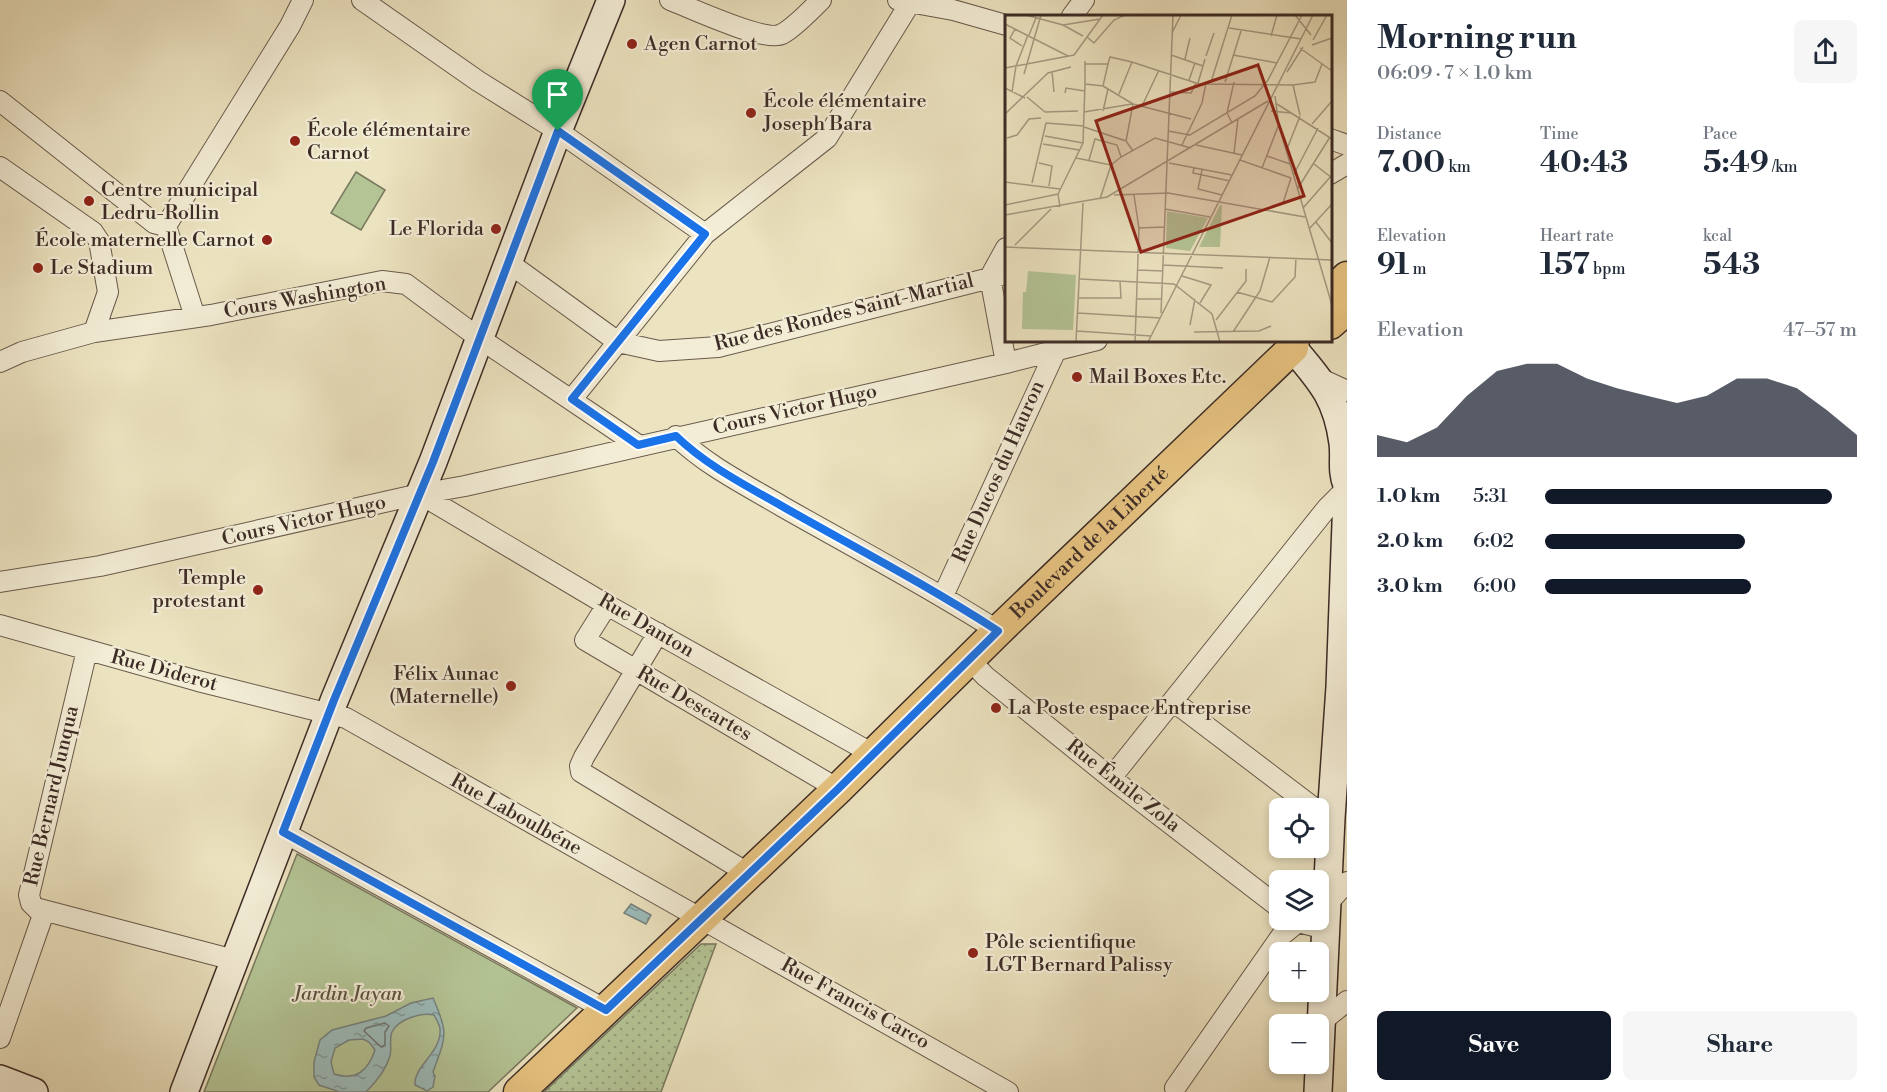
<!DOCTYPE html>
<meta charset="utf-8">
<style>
:root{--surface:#fff;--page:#f6f6f7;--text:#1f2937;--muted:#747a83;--accent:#111827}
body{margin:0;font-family:"Libre Bodoni",serif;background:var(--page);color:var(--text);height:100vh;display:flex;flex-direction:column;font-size:22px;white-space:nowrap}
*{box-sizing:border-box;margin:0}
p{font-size:20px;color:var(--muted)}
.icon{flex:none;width:33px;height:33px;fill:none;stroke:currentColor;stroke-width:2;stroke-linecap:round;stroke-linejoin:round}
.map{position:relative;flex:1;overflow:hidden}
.drawer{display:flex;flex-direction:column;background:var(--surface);width:540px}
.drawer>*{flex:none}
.controls{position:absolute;left:1269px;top:798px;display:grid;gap:12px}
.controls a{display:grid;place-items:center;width:60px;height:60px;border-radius:9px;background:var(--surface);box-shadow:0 3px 9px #0003;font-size:30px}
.pin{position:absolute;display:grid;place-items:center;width:51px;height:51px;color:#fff;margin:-62px -26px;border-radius:50% 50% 50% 0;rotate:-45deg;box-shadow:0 0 6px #0007}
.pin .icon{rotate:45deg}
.round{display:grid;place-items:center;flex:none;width:63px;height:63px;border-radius:9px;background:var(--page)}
.head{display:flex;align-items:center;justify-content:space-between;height:102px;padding:0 30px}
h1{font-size:33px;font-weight:700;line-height:45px}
.figures{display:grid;grid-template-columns:repeat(3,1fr);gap:9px;height:102px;padding:6px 30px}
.figures div{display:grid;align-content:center}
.figures b{font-size:30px;font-weight:700}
.figures small{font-size:16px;font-weight:400}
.figures p{font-size:16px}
.chart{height:168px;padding:12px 30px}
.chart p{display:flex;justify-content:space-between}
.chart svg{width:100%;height:108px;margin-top:6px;fill:var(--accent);opacity:.7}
.cta{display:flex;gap:12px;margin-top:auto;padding:12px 30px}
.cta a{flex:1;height:69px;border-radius:9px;background:var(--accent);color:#fff;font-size:24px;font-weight:700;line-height:69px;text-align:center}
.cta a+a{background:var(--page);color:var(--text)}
ul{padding:0 30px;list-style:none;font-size:20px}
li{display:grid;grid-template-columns:96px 72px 1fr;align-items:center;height:45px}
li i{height:15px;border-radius:8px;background:var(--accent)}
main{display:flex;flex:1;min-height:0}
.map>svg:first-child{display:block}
.grass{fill:url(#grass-dots);stroke:#78785e;stroke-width:1.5}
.garden{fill:#b4c495;stroke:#78785e;stroke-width:1.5}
.water{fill:url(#water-ripples);stroke:#768280;stroke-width:1.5;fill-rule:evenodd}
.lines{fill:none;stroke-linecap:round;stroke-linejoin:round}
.shore{stroke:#6c7471;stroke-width:1.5}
.street-casing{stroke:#695a4c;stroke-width:22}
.secondary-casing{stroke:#3d2c26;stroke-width:30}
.primary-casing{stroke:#3d2c26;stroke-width:33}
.street{stroke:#f3edd6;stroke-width:20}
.secondary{stroke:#f3edd6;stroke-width:27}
.primary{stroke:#e6c280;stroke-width:30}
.route-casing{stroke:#fff;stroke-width:12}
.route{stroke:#1a73e8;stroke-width:8}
.poi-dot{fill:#8f2418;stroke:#f3edd6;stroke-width:2}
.labels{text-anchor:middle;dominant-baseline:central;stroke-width:4.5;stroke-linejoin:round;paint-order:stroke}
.poi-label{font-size:20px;fill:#3d2c26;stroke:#f3edd6;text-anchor:start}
.street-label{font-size:20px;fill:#3d2c26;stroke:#f3edd6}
.park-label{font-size:20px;font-style:italic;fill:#5b5242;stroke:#f3edd6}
.inset-road{fill:none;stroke:#a69a82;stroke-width:1.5}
.view{fill:#8f2418;fill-opacity:0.15;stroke:#8f2418;stroke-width:3}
.inset-edge{fill:none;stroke:#3d2c26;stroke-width:3}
</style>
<main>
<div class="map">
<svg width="1347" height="1092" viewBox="0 0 1347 1092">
<defs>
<pattern id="grass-dots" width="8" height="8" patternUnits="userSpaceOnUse" patternTransform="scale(1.5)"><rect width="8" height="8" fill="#b4c495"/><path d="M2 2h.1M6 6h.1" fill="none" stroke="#949f79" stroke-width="1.8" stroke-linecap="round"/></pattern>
<pattern id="water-ripples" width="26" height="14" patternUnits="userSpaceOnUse" patternTransform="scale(1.5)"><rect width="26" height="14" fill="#9cbcbc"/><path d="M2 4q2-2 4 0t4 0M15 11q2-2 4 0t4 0" fill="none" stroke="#809999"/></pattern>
</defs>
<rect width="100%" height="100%" fill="#ece3c0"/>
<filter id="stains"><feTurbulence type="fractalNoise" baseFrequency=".00333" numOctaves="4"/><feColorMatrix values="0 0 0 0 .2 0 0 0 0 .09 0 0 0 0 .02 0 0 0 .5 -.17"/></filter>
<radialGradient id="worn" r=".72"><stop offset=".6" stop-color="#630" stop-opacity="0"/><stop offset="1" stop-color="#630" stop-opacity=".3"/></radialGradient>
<path class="grass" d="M701,944h15l-55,148h-117z"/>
<path class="garden" d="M356,172l29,18 -24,40 -30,-17z
M297,854l264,145 16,9 -89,84h-284z"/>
<path class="water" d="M631,904l20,11 -5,9 -22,-11z
M433,998c16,36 13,38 0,74l2,4 -2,11 -6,4 -12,-6c-2,-19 27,-32 25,-56 0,-4 -4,-10 -6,-14 -12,-3 -36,4 -42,17 -3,7 0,17 -2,24 -4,14 -14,26 -24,36h-26l-21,-7 -5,-8v-15l6,-22 12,-10 54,-14 25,-13zM363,1039l6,3 6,8c-7,21 -19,31 -41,24l-3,-12 4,-14 14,-8z"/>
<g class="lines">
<path class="shore" d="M385,1023l4,3 -4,6v13l-4,2 -17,-16 2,-3z"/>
<g class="street-casing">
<path id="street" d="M362,0l116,81 80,50 147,103
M670,0c21,8 95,43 112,34 12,-6 29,-24 39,-34
M898,0l55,10 53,15
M1072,16l12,-16
M0,101l154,122 12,3
M1330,139l17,6
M0,167l93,65 6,9 9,51 -14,40
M1330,174l17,-10
M166,226l124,-200 13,-26
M166,226l29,91
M509,263l109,79 41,9 59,-4 288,-73
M0,362l22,-10 72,-20 117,-17 171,-34 24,3 73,54 159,107
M1006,363l-16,-86 16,-29
M1319,378l28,13
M572,399l133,-165 122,-96 83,-135
M676,436c31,30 70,49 107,71 72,41 145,79 215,124
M420,494l187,111 266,149
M0,582l100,-16 320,-72 45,-8 541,-123 91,-23
M943,596l113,-246
M607,605l-22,35 253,149
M0,625l198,56 148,37 662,374
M658,633l-74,124 -4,9 1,6 168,102
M970,660l15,16 126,102 169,130
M1173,701l141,107
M1111,778l216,-270 20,-20
M283,832l323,178
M1327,904l20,-22
M39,909l195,51
M1321,1022l26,-21
M0,1038l43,-123 -12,-12 -2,-8 58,-245
M1175,1088l107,-153 16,-13 28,7"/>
</g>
<g class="secondary-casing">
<path id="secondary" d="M1293,348c28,33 44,50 50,95 2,14 -2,28 4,42
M0,1079l34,13
M184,1092l150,-391 99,-239 125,-331 53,-131
M1318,1092l13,-274 9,-131 7,-191"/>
</g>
<g class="primary-casing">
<g id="primary">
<path d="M1330,294l17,-17"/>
<path d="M1330,324l17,-15"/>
<path id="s1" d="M519,1092l319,-303 160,-158 295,-283 1,-8"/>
</g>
</g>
<use href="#street" class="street"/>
<use href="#secondary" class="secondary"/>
<use href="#primary" class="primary"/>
</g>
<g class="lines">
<g class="route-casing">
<path id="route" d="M558,131l147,103 -133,165 66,46 38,-9c32,31 73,51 111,73 71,40 143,78 211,122l-160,158 -232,221 -323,-178 51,-132 99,-238z"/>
</g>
<use href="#route" class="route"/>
</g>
<g class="poi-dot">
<circle cx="632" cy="44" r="6"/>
<circle cx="751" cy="113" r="6"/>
<circle cx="295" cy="141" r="6"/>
<circle cx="89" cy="201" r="6"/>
<circle cx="496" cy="229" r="6"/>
<circle cx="267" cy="240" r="6"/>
<circle cx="38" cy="268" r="6"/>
<circle cx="1077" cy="377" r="6"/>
<circle cx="258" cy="590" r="6"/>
<circle cx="511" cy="686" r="6"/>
<circle cx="996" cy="708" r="6"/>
<circle cx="973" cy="953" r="6"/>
</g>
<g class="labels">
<g class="poi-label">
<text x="644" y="44">Agen Carnot</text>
<text x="763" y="101">École élémentaire<tspan x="763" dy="23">Joseph Bara</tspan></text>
<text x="307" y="130">École élémentaire<tspan x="307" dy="23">Carnot</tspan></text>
<text x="101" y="190">Centre municipal<tspan x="101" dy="23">Ledru-Rollin</tspan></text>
<text x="484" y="229" text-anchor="end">Le Florida</text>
<text x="255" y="240" text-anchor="end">École maternelle Carnot</text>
<text x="50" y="268">Le Stadium</text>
<text x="1089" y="377">Mail Boxes Etc.</text>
<text x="246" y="578" text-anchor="end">Temple<tspan x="246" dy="23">protestant</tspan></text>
<text x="499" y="674" text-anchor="end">Félix Aunac<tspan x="499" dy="23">(Maternelle)</tspan></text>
<text x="1008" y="708">La Poste espace Entreprise</text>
<text x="985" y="942">Pôle scientifique<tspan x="985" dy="23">LGT Bernard Palissy</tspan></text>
</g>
<g class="street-label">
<text transform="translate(305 298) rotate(-10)">Cours Washington</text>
<text transform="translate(844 313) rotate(-14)">Rue des Rondes Saint-Martial</text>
<text transform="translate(795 410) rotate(-13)">Cours Victor Hugo</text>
<text transform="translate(999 472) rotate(-66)">Rue Ducos du Hauron</text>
<text transform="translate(304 521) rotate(-13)">Cours Victor Hugo</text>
<text stroke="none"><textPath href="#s1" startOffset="792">Boulevard de la Liberté</textPath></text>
<text transform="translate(646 626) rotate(30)">Rue Danton</text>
<text transform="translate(164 671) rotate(15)">Rue Diderot</text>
<text transform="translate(694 704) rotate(30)">Rue Descartes</text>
<text transform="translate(1123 786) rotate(38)">Rue Émile Zola</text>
<text transform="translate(52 796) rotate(-77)">Rue Bernard Junqua</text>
<text transform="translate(516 815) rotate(29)">Rue Laboulbéne</text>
<text transform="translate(855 1004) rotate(29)">Rue Francis Carco</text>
</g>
<g class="park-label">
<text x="348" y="994">Jardin Jayan</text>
</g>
</g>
<g transform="translate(1005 15)">
<rect width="327" height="327" fill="#ece3c0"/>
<path d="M217,190l-2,42h-21l21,-42zM23,256l48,4 -3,55 -51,-1 1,-37h3z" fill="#b4c495"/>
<path d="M162,196l41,7 -18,33 -24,-3z" fill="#b4c495"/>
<path class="inset-road" d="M21,0l37,10 20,11M290,0l16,20M0,9l63,32M58,10l37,-6M224,13l72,11M10,14l-5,9 12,8M167,18l9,-18M24,20l7,-17M266,21l6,-21M82,22l7,6 20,-23 11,-5M308,25l14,-25M307,30l20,-7M295,33l32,23M166,40l32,11M228,40l44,8M201,41l8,-23M180,44l5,-21M80,46v23l18,2 5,-22h-23M103,49l2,-7 22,5 67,22 94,1 22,-3 7,-18M11,51l12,-31M0,53l69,-13 29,-40M47,56l2,21M282,57l16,-25M19,59l17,-59M184,65l6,-17M206,67l21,-67M220,67l16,-51M193,68l7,-24M288,70l7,30M98,71l30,18 58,15M0,73l20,10M7,77l4,-26M165,77l21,1 5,-10M60,78l1,-5 19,3M114,79l13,-32M270,81l4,30 53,179M22,82l18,15M272,89l55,35M137,91l17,-36M98,96l5,-22M266,96l20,2M40,97l33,-1M79,97l48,-8M0,99l43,-41 23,-6M41,108l38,3M227,108l-5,-10 7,-31M307,109l20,-23M79,112l42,14 7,10M0,113v33M163,116l22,4 65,-39 13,-16 34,-65M40,121l38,7M2,123l10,-3 12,-16 12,-1M121,126l7,-37M38,129l36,6M177,130l20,-42 4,-20M191,130l46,10M282,134l13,-33M229,138l4,-34M262,141l23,8M71,143l35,7M84,145l6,-21 22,6 4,12M235,145l51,18M34,148l13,3 -3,20M164,148l63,12M309,149l18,14M189,153l-1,5 37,8M257,153l17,-44M197,155l-4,19 24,6M289,159l24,-46M0,167l55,7M27,168l14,-60M293,173l32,-51M109,180l54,-2 137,24M129,180l5,34 -4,113M95,184l11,-34 10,-8 34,-19 36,10M278,188l8,-25M0,190l53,-11M55,192l-2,-13 25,-51 2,-59M298,193l29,-33M160,194l45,8M0,200l102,-18 161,-96M311,207l16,21M133,213l26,-1M305,213l22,-24M10,230l36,-36M0,232l327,13M158,250l60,3M133,255l25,1M177,261l29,9 -11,18M75,264l94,5 38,30 8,28M232,277l35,10 23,-25 1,-19M74,283h42l-1,-17M132,284h24M73,298l82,5M156,298l12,-298M211,305l30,-39v-12M185,310l5,-26M72,316l74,5M189,317l65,-1 12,-5M228,317l27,-41 10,-34M71,327l7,-139M143,327l165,-327"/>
<path class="view" d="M253,50l46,131 -163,56 -45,-131z"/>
<rect width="327" height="327" class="inset-edge"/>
</g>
<rect width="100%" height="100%" filter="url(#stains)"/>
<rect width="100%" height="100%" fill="url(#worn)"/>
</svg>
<div class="controls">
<a><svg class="icon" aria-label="locate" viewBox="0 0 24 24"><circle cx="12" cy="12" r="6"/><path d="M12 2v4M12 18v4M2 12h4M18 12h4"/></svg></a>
<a><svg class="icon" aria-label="layers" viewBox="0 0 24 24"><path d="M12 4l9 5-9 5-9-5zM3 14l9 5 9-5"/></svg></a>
<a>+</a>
<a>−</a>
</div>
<div class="pin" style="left:558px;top:131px;background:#1e9e55"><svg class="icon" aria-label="arrive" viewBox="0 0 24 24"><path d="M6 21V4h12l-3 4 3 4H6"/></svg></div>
</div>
<section class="drawer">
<div class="head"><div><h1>Morning run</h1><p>06:09 · 7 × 1.0 km</p></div><a class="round"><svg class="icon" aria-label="share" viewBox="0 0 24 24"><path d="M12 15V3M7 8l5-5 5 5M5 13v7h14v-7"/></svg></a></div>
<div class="figures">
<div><p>Distance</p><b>7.00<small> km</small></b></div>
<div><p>Time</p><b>40:43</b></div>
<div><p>Pace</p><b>5:49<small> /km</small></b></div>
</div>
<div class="figures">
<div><p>Elevation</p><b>91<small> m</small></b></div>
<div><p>Heart rate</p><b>157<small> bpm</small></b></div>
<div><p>kcal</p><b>543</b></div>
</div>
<div class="chart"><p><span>Elevation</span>47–57 m</p>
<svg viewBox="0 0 160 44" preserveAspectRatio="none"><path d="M0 44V35L10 38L20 32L30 19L40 9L50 6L60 6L70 12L80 16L90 19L100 22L110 19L120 12L130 12L140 16L150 25L160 35V44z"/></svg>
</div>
<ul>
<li><b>1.0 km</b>5:31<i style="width:92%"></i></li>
<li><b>2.0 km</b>6:02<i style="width:64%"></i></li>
<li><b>3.0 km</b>6:00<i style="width:66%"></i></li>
</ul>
<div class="cta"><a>Save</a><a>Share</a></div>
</section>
</main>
